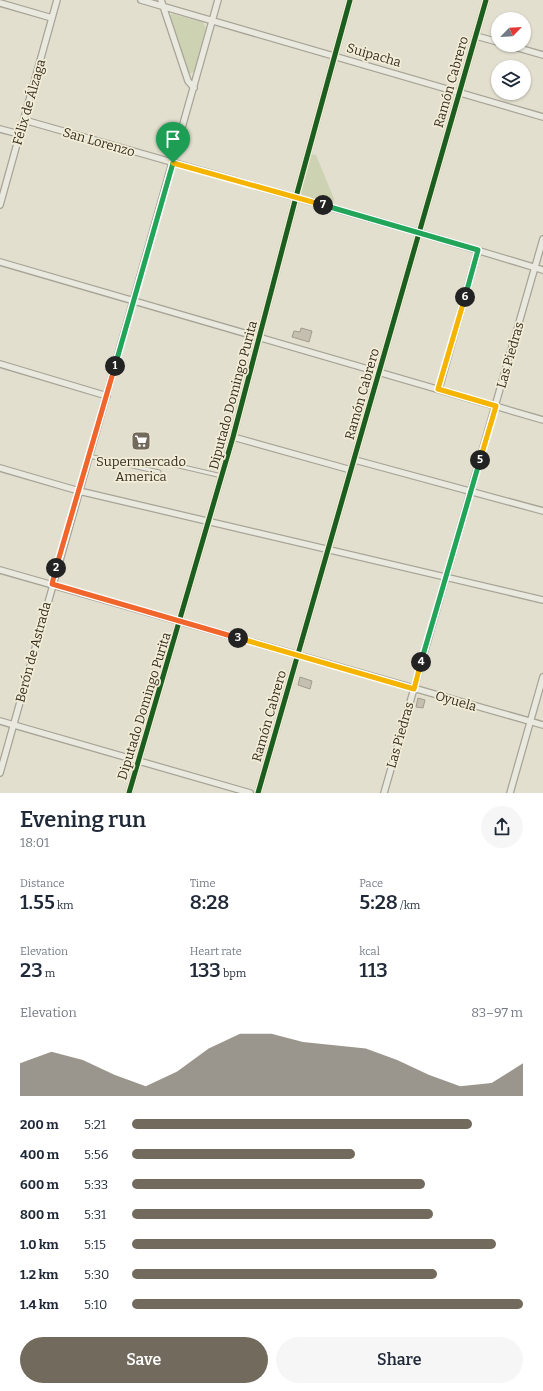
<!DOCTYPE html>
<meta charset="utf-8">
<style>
:root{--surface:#fff;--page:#f6f6f7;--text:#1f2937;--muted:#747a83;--accent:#726b5d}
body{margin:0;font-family:Bitter,serif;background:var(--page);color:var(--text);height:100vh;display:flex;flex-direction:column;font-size:15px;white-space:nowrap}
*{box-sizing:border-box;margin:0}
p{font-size:13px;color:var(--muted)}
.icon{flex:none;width:22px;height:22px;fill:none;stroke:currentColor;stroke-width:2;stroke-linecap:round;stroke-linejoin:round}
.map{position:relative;height:793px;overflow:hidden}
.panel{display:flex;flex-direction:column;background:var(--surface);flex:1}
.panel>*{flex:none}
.needle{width:26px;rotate:65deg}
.controls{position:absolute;left:491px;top:12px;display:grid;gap:8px}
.controls a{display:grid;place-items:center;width:40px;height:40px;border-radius:50%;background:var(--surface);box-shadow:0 1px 3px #0004;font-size:20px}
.pin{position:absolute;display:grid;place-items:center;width:34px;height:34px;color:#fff;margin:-41px -17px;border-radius:50% 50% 50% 0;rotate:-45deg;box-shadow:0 0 4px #0007}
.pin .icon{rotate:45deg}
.km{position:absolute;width:20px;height:20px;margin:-10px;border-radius:50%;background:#222;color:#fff;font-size:11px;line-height:20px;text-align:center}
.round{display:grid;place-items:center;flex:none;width:42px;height:42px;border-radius:21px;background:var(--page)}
.overview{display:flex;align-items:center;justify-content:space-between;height:68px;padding:0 20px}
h1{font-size:22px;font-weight:600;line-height:30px}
.figures{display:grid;grid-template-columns:repeat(3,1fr);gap:6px;height:68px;padding:4px 20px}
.figures div{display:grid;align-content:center}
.figures b{font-size:20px;font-weight:600}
.figures small{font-size:11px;font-weight:400}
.figures p{font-size:11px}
.chart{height:112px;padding:8px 20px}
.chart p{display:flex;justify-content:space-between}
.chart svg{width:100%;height:72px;margin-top:4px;fill:var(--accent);opacity:.7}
.primary-button{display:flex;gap:8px;margin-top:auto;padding:8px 20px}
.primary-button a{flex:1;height:46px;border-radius:24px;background:var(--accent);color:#fff;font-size:16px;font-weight:600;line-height:46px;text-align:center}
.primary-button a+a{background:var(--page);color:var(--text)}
ul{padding:0 20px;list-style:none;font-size:13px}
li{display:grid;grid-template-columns:64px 48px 1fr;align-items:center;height:30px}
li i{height:10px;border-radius:5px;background:var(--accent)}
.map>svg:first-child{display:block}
.green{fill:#cdd2b3}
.building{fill:#c5bfb0;stroke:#a29b8f}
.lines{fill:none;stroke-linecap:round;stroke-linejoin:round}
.lane-casing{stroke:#a7a497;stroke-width:5}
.street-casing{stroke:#a7a497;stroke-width:8}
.lane{stroke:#eae9df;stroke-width:3}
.street{stroke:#eae9df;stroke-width:5.5}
.cycleway-casing{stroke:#f2edd6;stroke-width:8}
.cycleway{stroke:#1b5e20;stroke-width:5}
.split-1-casing{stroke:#fff;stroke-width:8}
.split-2-casing{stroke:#fff;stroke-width:8}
.split-3-casing{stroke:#fff;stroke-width:8}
.split-4-casing{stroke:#fff;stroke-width:8}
.split-5-casing{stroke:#fff;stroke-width:8}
.split-6-casing{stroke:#fff;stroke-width:8}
.split-7-casing{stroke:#fff;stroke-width:8}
.split-8-casing{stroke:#fff;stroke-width:8}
.split-1{stroke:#22a559;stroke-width:5}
.split-2{stroke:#f0652b;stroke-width:5}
.split-3{stroke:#f0652b;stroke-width:5}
.split-4{stroke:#f5b400;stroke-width:5}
.split-5{stroke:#22a559;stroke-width:5}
.split-6{stroke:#f5b400;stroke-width:5}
.split-7{stroke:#22a559;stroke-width:5}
.split-8{stroke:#f5b400;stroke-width:5}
.labels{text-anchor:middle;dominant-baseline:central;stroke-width:3.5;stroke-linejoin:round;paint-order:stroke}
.street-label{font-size:13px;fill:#352d20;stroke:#f2edd6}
.poi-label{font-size:13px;fill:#352d20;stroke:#f2edd6}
</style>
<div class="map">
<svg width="543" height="793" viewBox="0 0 543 793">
<rect width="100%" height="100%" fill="#e2dfcf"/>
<path class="green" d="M173,14l30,8 3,6 -12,44 -5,2 -19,-59z
M311,154l5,1 18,44 -2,6 -25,-7 -5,-3 -1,-7z"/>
<path class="building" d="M301,328l11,3 -3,11 -17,-5 2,-6 6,1z
M300,677l12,4 -2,8 -12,-4z
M418,698l7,2 -2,8 -7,-1z"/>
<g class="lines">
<g class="lane-casing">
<path id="lane" d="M89,456l70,16
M166,463l56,13"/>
</g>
<g class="street-casing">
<path id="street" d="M141,0l402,117
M161,0l27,81 6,7
M0,3l52,15
M476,36l22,6
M508,45l35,10
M24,120l396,113 123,37
M0,129l19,5
M0,205l57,-205
M0,262l543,158
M0,364l107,32
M439,389l39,-139
M233,437l118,33
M355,460l188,51
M0,468l79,23 464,109
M0,570l543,155
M0,721l250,72
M0,773c73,-258 144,-516 218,-773
M129,793l104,-356 63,-240 54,-197
M258,793l228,-793
M384,793l159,-554
M510,793l33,-116"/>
</g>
<use href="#lane" class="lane"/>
<use href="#street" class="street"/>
<g class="cycleway-casing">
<path id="cycleway" d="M129,793l104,-356 63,-240 54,-197
M258,793l228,-793"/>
</g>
<use href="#cycleway" class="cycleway"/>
</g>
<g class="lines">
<g class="split-1-casing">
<path id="split-1" d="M115,366l58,-203"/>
</g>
<g class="split-2-casing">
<path id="split-2" d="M56,568l59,-202"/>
</g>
<g class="split-3-casing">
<path id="split-3" d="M56,568l-4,16 186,54"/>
</g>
<g class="split-4-casing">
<path id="split-4" d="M238,638l176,51 7,-27"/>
</g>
<g class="split-5-casing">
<path id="split-5" d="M421,662l59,-202"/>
</g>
<g class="split-6-casing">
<path id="split-6" d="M465,297l-27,92 58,17 -16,54"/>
</g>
<g class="split-7-casing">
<path id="split-7" d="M323,205l155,45 -13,47"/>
</g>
<g class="split-8-casing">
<path id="split-8" d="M173,163l150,42"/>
</g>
<use href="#split-1" class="split-1"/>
<use href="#split-2" class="split-2"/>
<use href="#split-3" class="split-3"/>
<use href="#split-4" class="split-4"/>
<use href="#split-5" class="split-5"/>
<use href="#split-6" class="split-6"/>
<use href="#split-7" class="split-7"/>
<use href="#split-8" class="split-8"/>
</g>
<defs>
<g id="supermarket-square" transform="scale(1)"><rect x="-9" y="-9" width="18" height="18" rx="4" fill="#726b5d" stroke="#f2edd6"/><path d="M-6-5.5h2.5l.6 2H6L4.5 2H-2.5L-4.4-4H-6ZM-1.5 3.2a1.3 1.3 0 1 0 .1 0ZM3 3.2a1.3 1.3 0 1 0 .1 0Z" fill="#fff"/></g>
</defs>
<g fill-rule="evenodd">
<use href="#supermarket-square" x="141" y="441"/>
</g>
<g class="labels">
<g class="street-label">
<text transform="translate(374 55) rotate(16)">Suipacha</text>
<text transform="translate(451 82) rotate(-74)">Ramón Cabrero</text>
<text transform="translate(29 102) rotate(-74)">Félix de Álzaga</text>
<text transform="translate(99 142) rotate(16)">San Lorenzo</text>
<text transform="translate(510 355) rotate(-74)">Las Piedras</text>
<text transform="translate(362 394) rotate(-74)">Ramón Cabrero</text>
<text transform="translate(233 395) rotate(-75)">Diputado Domingo Purita</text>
<text transform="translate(33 652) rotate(-75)">Berón de Astrada</text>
<text transform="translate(456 701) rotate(16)">Oyuela</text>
<text transform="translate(144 706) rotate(-73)">Diputado Domingo Purita</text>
<text transform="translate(269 716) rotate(-74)">Ramón Cabrero</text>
<text transform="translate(400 735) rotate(-74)">Las Piedras</text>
</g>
<g class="poi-label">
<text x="141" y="461">Supermercado<tspan x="141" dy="15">America</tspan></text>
</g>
</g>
</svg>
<div class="controls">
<a><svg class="needle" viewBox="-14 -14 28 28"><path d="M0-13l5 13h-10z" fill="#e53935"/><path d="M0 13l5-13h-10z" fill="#747a83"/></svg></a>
<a><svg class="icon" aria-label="layers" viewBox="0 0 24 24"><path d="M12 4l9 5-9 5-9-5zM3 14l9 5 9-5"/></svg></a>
</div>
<div class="pin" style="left:173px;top:163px;background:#1e9e55"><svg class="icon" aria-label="arrive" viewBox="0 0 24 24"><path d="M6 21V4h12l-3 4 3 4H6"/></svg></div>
<b class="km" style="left:115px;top:366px">1</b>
<b class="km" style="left:56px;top:568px">2</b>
<b class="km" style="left:238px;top:638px">3</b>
<b class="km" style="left:421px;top:662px">4</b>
<b class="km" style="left:480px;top:460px">5</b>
<b class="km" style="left:465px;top:297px">6</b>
<b class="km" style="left:323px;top:205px">7</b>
</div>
<section class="panel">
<div class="overview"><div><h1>Evening run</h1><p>18:01</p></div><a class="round"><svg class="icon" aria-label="share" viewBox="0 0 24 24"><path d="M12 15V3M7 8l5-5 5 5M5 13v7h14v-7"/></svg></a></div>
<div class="figures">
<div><p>Distance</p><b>1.55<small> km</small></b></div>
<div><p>Time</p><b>8:28</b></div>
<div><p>Pace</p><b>5:28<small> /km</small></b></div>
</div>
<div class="figures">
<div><p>Elevation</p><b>23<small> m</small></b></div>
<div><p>Heart rate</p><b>133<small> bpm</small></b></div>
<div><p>kcal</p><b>113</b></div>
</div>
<div class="chart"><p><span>Elevation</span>83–97 m</p>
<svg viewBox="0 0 160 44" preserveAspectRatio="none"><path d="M0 44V24L10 17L20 22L30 31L40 38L50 29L60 15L70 6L80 6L90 11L100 13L110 15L120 22L130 31L140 38L150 36L160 24V44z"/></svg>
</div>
<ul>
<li><b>200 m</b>5:21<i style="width:87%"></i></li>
<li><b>400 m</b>5:56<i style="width:57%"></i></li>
<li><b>600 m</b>5:33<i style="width:75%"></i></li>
<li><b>800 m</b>5:31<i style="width:77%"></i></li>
<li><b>1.0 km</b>5:15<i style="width:93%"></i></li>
<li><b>1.2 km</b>5:30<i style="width:78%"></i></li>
<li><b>1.4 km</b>5:10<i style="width:100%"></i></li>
</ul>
<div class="primary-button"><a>Save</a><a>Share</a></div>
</section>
